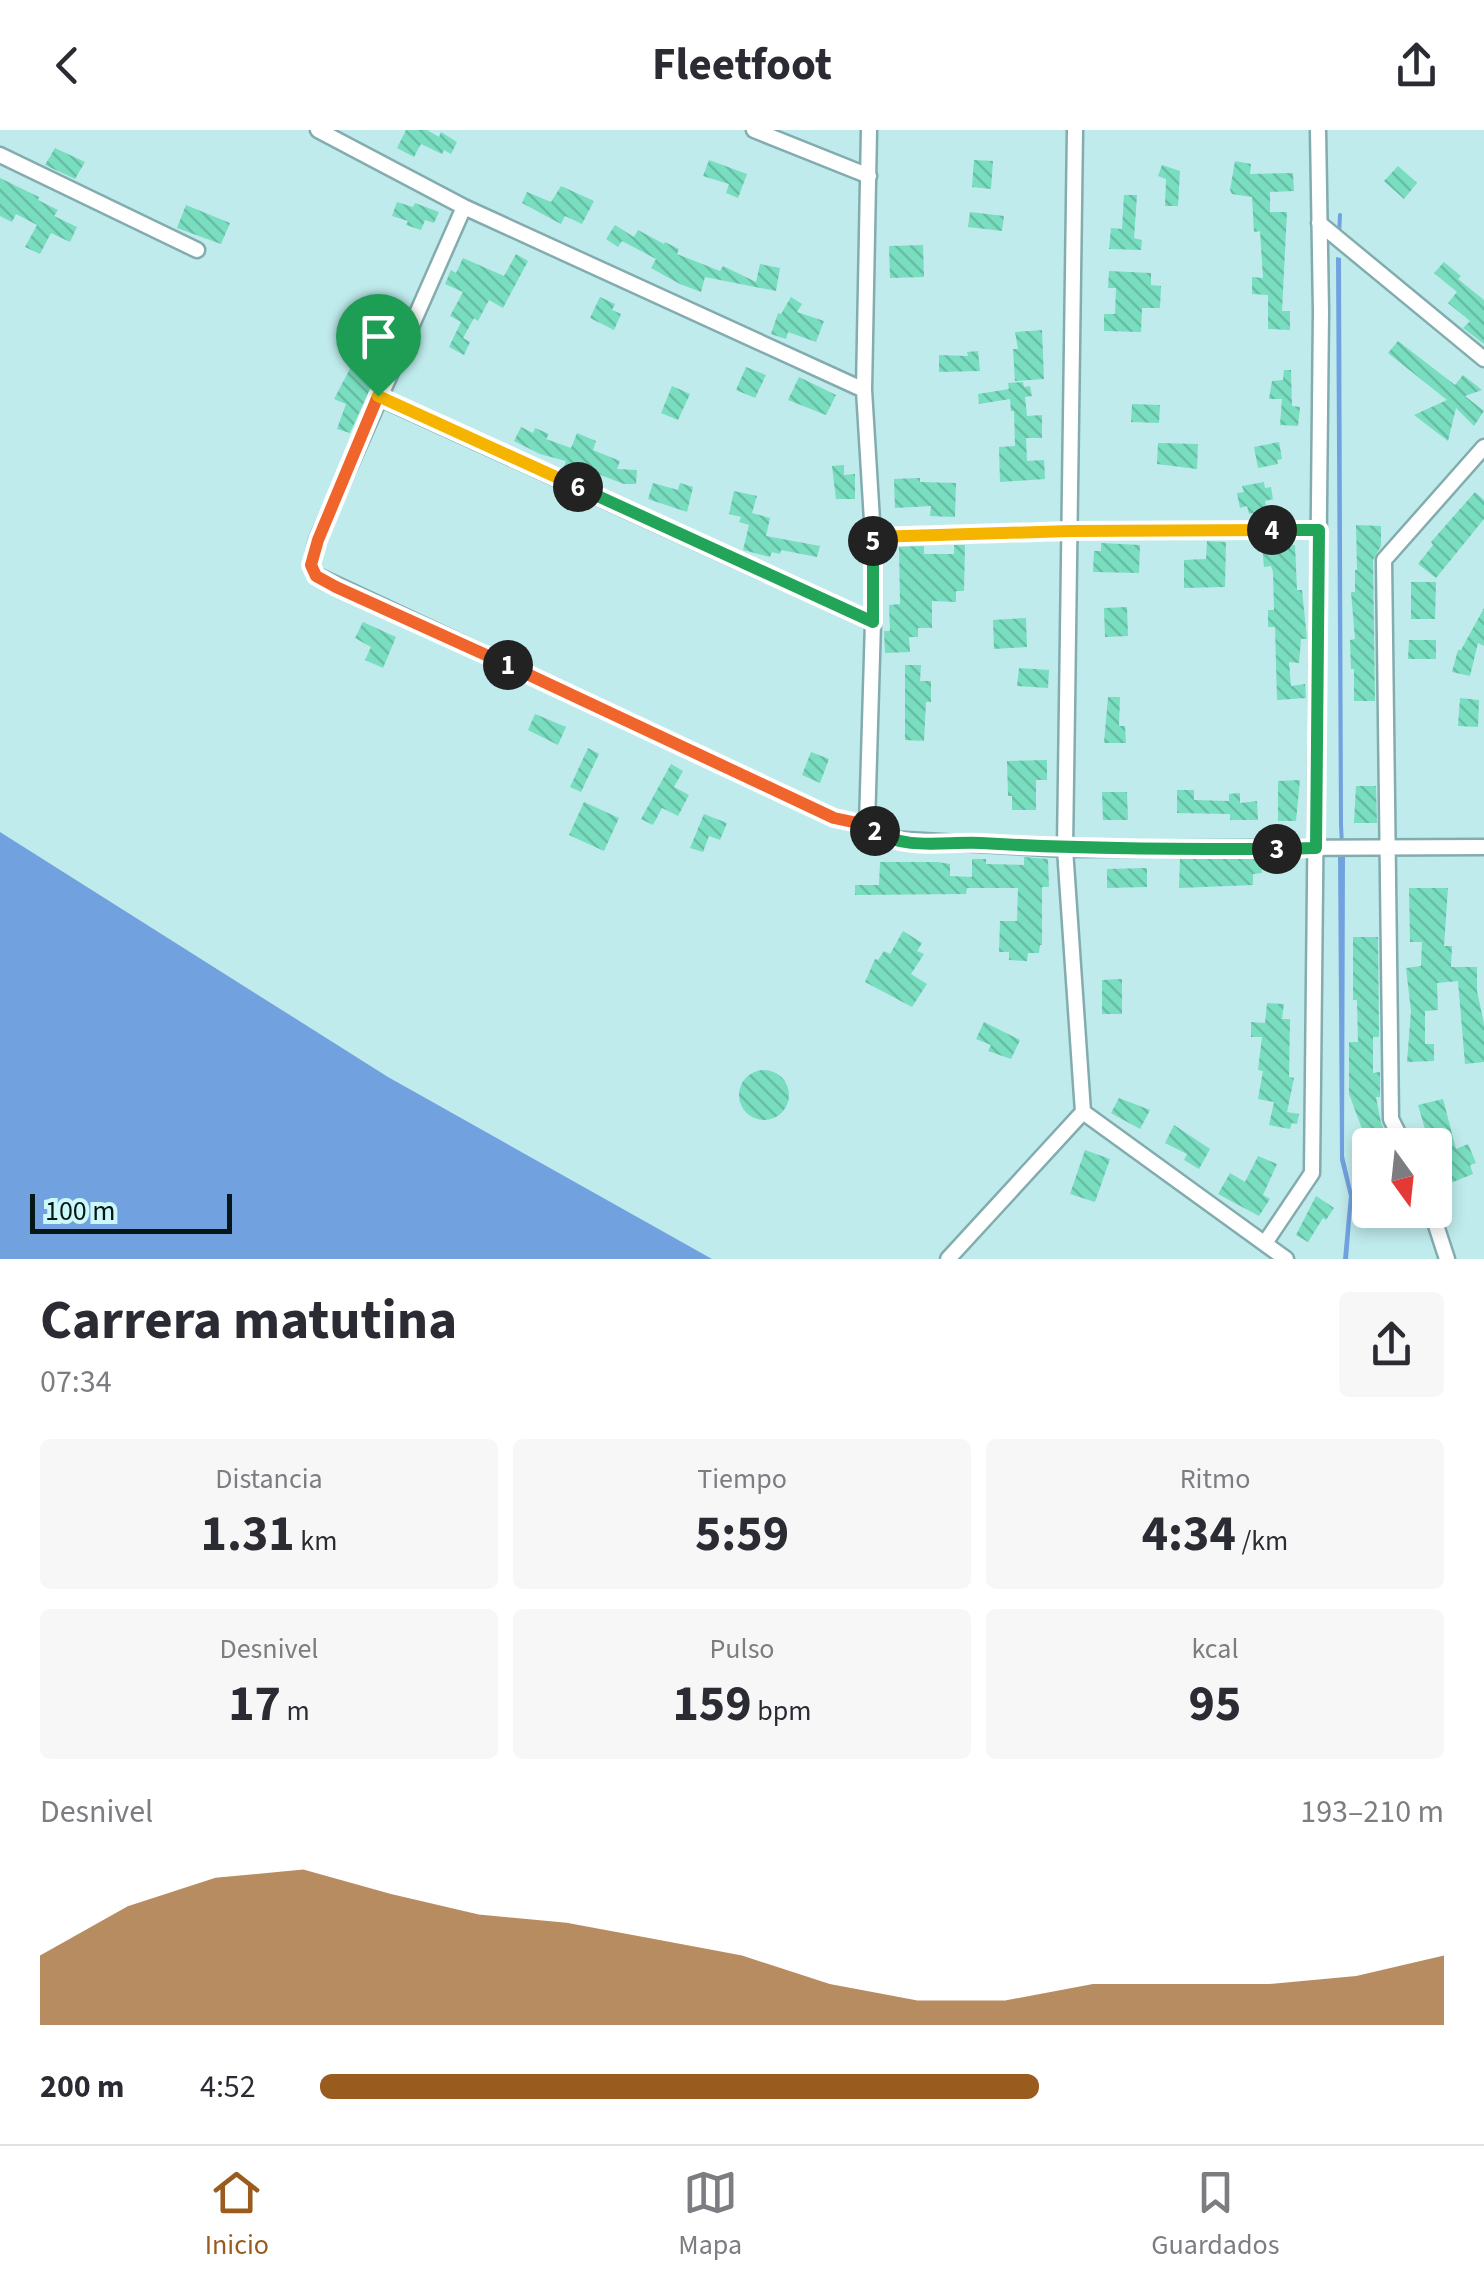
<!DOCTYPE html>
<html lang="es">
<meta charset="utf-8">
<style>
:root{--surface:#fff;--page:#f7f7f7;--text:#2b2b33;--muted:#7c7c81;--line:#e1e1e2;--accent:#995c1e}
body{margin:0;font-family:"Source Sans 3",sans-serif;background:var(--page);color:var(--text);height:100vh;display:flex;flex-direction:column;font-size:38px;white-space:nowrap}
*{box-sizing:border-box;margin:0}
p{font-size:32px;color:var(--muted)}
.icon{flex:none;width:55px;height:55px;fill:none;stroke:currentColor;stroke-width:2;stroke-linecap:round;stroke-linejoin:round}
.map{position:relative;height:1129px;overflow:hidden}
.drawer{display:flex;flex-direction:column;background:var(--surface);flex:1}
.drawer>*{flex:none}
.needle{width:65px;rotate:165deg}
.tools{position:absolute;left:1352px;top:998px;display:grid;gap:20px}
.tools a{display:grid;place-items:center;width:100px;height:100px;border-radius:10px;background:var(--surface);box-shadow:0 5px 15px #0003;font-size:50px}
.scale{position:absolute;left:30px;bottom:25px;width:202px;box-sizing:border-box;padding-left:10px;border:5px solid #061717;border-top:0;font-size:28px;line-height:35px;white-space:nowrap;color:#061717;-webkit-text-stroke:8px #ccf8fa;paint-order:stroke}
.pin{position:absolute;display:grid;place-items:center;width:85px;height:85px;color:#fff;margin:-102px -42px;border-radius:50% 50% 50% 0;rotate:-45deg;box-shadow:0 0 10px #0007}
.pin .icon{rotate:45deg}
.km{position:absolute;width:50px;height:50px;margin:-25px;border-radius:50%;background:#222;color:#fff;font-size:28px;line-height:50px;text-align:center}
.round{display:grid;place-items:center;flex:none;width:105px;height:105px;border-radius:10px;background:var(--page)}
.head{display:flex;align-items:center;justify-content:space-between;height:170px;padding:0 40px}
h1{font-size:55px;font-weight:700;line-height:75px}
.figures{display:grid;grid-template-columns:repeat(3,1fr);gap:15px;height:170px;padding:10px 40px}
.figures div{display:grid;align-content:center;border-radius:10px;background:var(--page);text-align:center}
.figures b{font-size:50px;font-weight:700}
.figures small{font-size:28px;font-weight:400}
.figures p{font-size:28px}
.chart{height:280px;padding:20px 40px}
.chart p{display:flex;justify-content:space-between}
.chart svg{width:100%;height:180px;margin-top:10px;fill:var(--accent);opacity:.7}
ul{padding:0 40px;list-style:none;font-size:32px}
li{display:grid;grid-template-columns:160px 120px 1fr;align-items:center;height:75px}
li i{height:25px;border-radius:12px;background:var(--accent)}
header{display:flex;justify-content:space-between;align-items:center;height:130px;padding:0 40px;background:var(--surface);font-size:45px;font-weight:700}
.tab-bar{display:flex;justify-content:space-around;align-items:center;height:140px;border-top:2px solid var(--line);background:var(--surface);font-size:28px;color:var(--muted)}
.tab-bar a{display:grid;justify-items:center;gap:5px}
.tab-bar .active{color:var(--accent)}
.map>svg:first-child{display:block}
.water{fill:#71a2df}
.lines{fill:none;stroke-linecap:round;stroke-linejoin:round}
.stream{stroke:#71a2df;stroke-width:4}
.building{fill:url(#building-back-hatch)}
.minor-casing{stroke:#83acae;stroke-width:19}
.minor{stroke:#fff;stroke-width:14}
.split-1-casing{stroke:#fff;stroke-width:20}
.split-2-casing{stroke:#fff;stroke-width:20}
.split-3-casing{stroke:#fff;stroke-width:20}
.split-4-casing{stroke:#fff;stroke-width:20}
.split-5-casing{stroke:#fff;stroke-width:20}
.split-6-casing{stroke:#fff;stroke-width:20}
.split-7-casing{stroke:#fff;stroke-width:20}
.split-1{stroke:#f0652b;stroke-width:12}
.split-2{stroke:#f0652b;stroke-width:12}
.split-3{stroke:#22a559;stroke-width:12}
.split-4{stroke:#22a559;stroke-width:12}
.split-5{stroke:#f5b400;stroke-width:12}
.split-6{stroke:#22a559;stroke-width:12}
.split-7{stroke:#f5b400;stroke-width:12}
</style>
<header><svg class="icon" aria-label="back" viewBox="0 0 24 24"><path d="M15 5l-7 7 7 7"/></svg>Fleetfoot<svg class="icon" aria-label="share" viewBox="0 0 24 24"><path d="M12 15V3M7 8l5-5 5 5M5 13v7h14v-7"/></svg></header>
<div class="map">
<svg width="1484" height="1129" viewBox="0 0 1484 1129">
<defs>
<pattern id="building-back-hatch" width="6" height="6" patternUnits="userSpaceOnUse" patternTransform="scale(2.5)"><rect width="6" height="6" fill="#79ddbf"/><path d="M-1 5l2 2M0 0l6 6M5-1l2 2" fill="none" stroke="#67bda3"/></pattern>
</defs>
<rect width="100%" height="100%" fill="#bfebec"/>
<path class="water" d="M1336,127l5,1 2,568h-4z
M0,702l388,245 324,182h-712z
M1338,723h7l-1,303 9,39 -5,64h-5l6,-63 -9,-36z"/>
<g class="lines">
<path class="stream" d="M1339,105l1,-20
M1341,695l1,20"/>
</g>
<path class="building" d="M406,0h21l12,7 2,-5 16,10 -6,12 -7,-4 -2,4 -21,-10 -7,13 -17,-9z
M55,18l30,14 -10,17 -30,-14z
M709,30l38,14 -9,24 -12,-5 3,-9 -26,-8z
M974,30l19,1 -2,28 -19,-2z
M1235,31l16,3 -1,10 43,-1 1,18 -24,1v20h17l-5,99h8v19l-22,-1v-34l-16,-1v-17l11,1 -3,-47 -6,1 -2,-35 -20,-3 -2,-4z
M1162,35l18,6 -2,35h-13l1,-27 -8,-3z
M1398,36l19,17 -13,16 -20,-18z
M0,48l39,19 -1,3 20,10 -4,6 23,11 -7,15 -19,-9 -11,21 -15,-7 12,-22 -21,-11 -4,8 -12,-6z
M561,56l33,15 -12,23 -17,-8 -4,8 -39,-21 5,-11 24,10z
M1124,65h13l-3,43 8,2 -1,10 -32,-1 2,-21 11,1z
M397,72l16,5 2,-4 24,9 -5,11 -9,-3 -4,10 -15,-5 2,-4 -16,-5z
M186,75l44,18 -9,21 -44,-16z
M970,82l34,4 -2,15 -34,-4z
M615,95l19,12 4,-7 26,14 1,-2 14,7 -2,5 43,17 3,-5 33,16 4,-18 20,4 -4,23 -71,-14 -4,15 -21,-8 -29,-16 5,-9 -34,-18 -4,6 -12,-8z
M923,115l1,32 -34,1 -1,-32z
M516,124l12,7 -25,47 -14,-8 -11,21 -4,-3 -11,20 7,4 -6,13 -15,-8 12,-25 -11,-6 13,-24 -18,-8 6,-14 5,3 7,-15 41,18z
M1444,132l17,14 -3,3 26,21v44l-21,-16 7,-7 -22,-18 9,-11 -23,-19z
M1109,141l42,2v12l10,1 -1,22h-18l-1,24 -37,-1v-17h11l1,-26h-8z
M600,167l15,7 -3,6 9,4 -7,16 -24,-12z
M791,167l11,7 -5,8 27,9 -8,21 -28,-10 -2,7 -15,-5 7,-21 3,1z
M380,171l16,6 -18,35 6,3 -7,18 4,2 -31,68 -13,-4 9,-25 -12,-5 28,-53 -7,-3 8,-18 6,2z
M1042,200l2,49 -29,2 -2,-32h5l-3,-17z
M1398,211l57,44 8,-10 19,15 -17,6 19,15 -10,15 -18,-18 -8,33 -34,-26 33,-15 -59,-47z
M978,221l2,20 -41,1v-17l29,1 -1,-4z
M746,237l20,8 -11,23 -19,-8z
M1284,240h7l1,36 8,1 -2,19 -18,-1 2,-26h-13l3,-18 11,-1z
M799,247l37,18 -10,20 -38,-15z
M1023,252l1,5 6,-1 2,10 -7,1 2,19 15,-1v23h-16l1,23 17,-1 1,19 -45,3 -1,-35 16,-1 -1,-35h-3l-1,-12 -31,5 -1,-10 31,-5 -1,-6z
M672,256l18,8 -12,26 -17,-7z
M1132,274l28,1 -1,18 -28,-1z
M521,297l12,6 2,-5 14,6 -3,5 25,9 6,-15 19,8 -3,9 27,11 -3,8 20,1 -1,14h-12l-42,-16 -3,9 -16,-8 3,-8 -26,-7 -26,-13z
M1279,312l3,17 -5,1 1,4 -20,4 -4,-21z
M1158,313l40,1 -1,25 -40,-5z
M844,335v10l11,-1v25h-19l-4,-33z
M920,348v4l36,1 -1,34 -25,-1 1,-10 -36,2 -1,-29z
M1264,352l1,6 6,-1 2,12 -8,2 2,10 -18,3 -2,-8 -7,2 -3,-15 7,-1 -2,-6z
M653,353l25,7 2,-7 13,4 -6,25 -39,-13z
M734,361l23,5 -5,17 18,5 -4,18 54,10 -3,11 -36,-7 -1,4 -8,-2 -2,5 -27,-7 6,-25 -10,-3 2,-5 -12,-3z
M1475,362l9,8v19l-48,59 -18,-14 15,-19 -2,-3z
M1356,395l25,1v20l-8,14 2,141h-21v-32h-3l-1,-29 5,-1 -4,-47h4v-22h2z
M1207,411l19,1 -1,45 -41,1v-28l22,-1z
M1101,413l39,2 -1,28 -46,-1 1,-21h7z
M954,415h11l-1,46h-8v11l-24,-1v27h-14v9h-9l1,15 -25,1 -1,-22h6l-1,-26 11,-1 -1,-57 25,-1v8h30z
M1295,415l2,45h5l5,49h-6l-2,24 -10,-1 2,24 14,-2 1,14 -29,2 -2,-73h-7v-17h6l-1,-38 -2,-6 -7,1 -2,-21z
M1411,452h25l-1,37h-24z
M1127,477l1,29 -23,1 -1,-29z
M1484,478v38l-6,-3 -8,33 -18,-4 6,-22h3z
M1026,488l1,29 -33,2 -1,-29z
M363,492l33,15 -13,31 -18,-8 6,-13 -16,-9z
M1409,510h27v19h-28z
M905,535h16l-1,16h11v21h-5l-2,39 -19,-1z
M1019,538l30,2 -1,18 -31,-2z
M1108,567h12l-1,29h6l1,17h-22z
M1460,568l19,2 -1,27 -20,-1z
M535,584l31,13 -8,18 -30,-15z
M588,618l11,6 -18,38 -11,-5z
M811,622l18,7 -9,24 -18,-8z
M1047,630v20h-11v30h-24v-14h-4l-1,-35z
M671,634l12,7 -9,16 15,8 -11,21 -16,-8 -9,17 -12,-6z
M1300,650l-4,41h-18v-40z
M1356,656h20l1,37h-23z
M1177,660h17v10l35,1v-7l11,-1v10l17,-2 1,19h-28v-6l-53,-1z
M1102,662h25l1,28h-25z
M584,672l35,16 -15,33 -35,-16z
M704,684l23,9 -7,17 -11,-4 -6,16 -13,-4z
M1024,727l24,2 1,28h-7v58h-2l-1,8h-11l-1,8 -18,-1v-8h-10l1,-31h17l1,-33h-51l-1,6 -111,1v-10h24l1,-23h57l13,2v12l22,1v-18h14v5l38,1z
M1180,729h81l1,14 -9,1v11l-74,3z
M1147,738v19l-40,1v-19z
M1409,758h39l-4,58h8l-1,21h26v24l7,33v38l-19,2 -7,-83 -21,2 1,27 -13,1v33h9v17l-27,1 4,-51 -5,-43 15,-2 1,-24h-12z
M903,801l19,12 -5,8 7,3 -13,20 16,10 -15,23 -47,-25 10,-23 3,1 6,-9 6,3z
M1353,807h25l1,100h-6v36l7,-1v25h-4l5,26 11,22h-24l-19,-51v-52h9l-1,-42h-4z
M1122,849v35h-20v-34z
M1267,873l17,1 -2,15h8l-1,58 5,1 -7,34 12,2 -2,10 -5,-1 -2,6 -21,-4 5,-23 -16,-3 5,-28 -5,-1 4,-33h-11v-15l14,1z
M984,892l36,18 -9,19 -23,-8 3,-6 -15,-6z
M739 965a25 25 0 1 1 50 0a25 25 0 1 1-50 0Z
M1119,968l31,12 -10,19 -29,-16z
M1443,969l13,50 12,-5 8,19 -6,2 3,9 -30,12 -6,-17 11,-5 -9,-23 -10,2 -11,-38z
M1174,995l36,24 -11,20 -15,-9 3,-6 -22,-11z
M1085,1020l25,9 -15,43 -25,-8z
M1258,1026l19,8 -14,31 7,4 -11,17 -41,-22 12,-21 15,9z
M1316,1066l18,12 -8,12 -3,-2 -15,24 -12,-7z"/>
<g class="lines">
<g class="minor-casing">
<path id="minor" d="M318,0l146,77 400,183
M754,0l115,46
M0,25l197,95
M464,77l-147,333 -6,25 5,10 518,243 33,7 21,14 177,10 419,-2
M1319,93l165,136
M378,267l495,225
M873,407l197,-6 249,-1
M867,695l6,-203v-85l-9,-147 5,-260
M1083,982l203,147
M1404,1015l-13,-26 -7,-559 100,-113
M1431,1080l16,49
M1265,1113l47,-70 9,-861 -3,-182
M948,1129l135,-147 -18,-263 10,-719"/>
</g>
<use href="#minor" class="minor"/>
</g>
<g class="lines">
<g class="split-1-casing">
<path id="split-1" d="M378,266l-60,144 -7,25 5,11 20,11 172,78"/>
</g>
<g class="split-2-casing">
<path id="split-2" d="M508,535l326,153 33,7 8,6"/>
</g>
<g class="split-3-casing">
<path id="split-3" d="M875,701c30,20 72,10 106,12 99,6 197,6 296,6"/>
</g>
<g class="split-4-casing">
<path id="split-4" d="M1272,400h47l-3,318 -39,1"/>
</g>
<g class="split-5-casing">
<path id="split-5" d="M873,411v-4l197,-6 202,-1"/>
</g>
<g class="split-6-casing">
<path id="split-6" d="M578,357l295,135v-81"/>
</g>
<g class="split-7-casing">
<path id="split-7" d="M378,266l200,91"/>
</g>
<use href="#split-1" class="split-1"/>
<use href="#split-2" class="split-2"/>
<use href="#split-3" class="split-3"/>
<use href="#split-4" class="split-4"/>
<use href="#split-5" class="split-5"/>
<use href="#split-6" class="split-6"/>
<use href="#split-7" class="split-7"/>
</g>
</svg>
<div class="tools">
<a><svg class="needle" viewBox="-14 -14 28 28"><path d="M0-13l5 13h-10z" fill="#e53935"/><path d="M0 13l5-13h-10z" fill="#7c7c81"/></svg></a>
</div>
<div class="scale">100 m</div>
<div class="pin" style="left:378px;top:266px;background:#1e9e55"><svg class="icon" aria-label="arrive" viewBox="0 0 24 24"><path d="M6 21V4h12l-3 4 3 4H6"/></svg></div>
<b class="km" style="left:508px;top:535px">1</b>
<b class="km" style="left:875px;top:701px">2</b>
<b class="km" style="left:1277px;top:719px">3</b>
<b class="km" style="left:1272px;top:400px">4</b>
<b class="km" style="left:873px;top:411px">5</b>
<b class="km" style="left:578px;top:357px">6</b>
</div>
<section class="drawer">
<div class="head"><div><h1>Carrera matutina</h1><p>07:34</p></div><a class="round"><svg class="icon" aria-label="share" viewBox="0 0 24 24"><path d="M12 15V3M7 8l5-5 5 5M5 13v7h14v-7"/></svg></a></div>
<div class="figures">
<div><p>Distancia</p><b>1.31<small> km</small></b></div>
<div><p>Tiempo</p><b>5:59</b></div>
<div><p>Ritmo</p><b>4:34<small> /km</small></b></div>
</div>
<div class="figures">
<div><p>Desnivel</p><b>17<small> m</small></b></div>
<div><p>Pulso</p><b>159<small> bpm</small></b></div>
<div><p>kcal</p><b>95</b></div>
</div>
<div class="chart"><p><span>Desnivel</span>193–210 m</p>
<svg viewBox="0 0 160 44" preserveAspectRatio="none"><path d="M0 44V27L10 15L20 8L30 6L40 12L50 17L60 19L70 23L80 27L90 34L100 38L110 38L120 34L130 34L140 34L150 32L160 27V44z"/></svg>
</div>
<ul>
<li><b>200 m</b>4:52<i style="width:64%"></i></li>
</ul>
</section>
<nav class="tab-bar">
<a class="active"><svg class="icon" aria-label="home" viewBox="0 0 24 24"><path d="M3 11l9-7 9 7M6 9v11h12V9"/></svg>Inicio</a>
<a><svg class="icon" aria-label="map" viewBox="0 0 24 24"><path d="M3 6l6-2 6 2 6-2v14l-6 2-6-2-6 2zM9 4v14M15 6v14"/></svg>Mapa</a>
<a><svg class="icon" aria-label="saved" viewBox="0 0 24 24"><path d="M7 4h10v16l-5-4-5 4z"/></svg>Guardados</a>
</nav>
